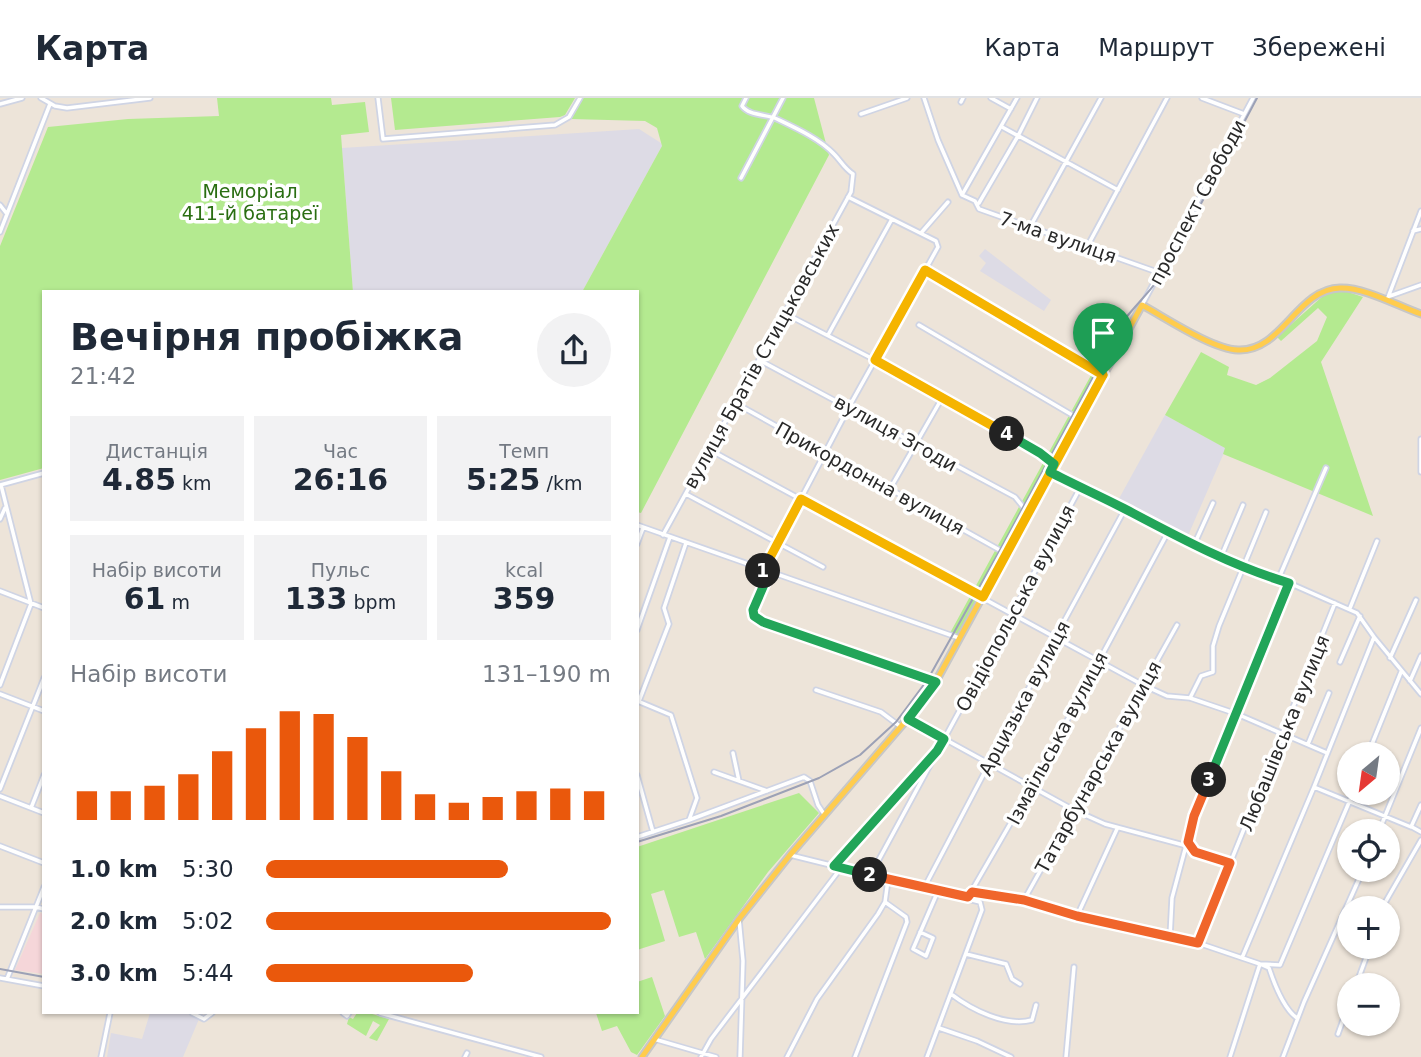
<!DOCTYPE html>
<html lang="uk">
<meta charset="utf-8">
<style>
:root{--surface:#fff;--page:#f2f2f3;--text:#1f2937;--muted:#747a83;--line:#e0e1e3;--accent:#ea580c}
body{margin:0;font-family:"DejaVu Sans",sans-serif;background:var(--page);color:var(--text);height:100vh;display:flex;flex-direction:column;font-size:26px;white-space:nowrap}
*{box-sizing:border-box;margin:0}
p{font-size:23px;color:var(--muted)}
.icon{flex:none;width:38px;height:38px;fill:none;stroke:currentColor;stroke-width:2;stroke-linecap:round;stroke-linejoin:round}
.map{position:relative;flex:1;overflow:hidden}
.panel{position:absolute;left:42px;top:192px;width:597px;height:724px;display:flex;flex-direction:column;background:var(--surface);border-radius:0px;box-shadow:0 2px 5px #0004}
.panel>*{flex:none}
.needle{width:46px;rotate:209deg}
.buttons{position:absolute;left:1337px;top:644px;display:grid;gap:14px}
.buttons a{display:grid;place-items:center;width:63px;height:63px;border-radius:50%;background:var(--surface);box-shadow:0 2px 5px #0004;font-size:35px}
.pin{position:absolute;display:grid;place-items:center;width:60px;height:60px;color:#fff;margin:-72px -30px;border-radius:50% 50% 50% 0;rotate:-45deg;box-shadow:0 0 7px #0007}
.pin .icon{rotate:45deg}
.km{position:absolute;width:35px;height:35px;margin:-18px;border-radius:50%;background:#222;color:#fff;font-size:19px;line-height:35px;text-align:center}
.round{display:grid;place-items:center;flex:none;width:74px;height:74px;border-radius:37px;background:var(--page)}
.headline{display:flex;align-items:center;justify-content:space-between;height:119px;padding:0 28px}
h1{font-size:38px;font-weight:700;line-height:52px}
.figures{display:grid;grid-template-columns:repeat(3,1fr);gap:10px;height:119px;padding:7px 28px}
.figures div{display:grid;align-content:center;border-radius:0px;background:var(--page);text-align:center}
.figures b{font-size:30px;font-weight:700}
.figures small{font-size:19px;font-weight:400}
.figures p{font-size:19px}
.chart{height:196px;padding:14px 28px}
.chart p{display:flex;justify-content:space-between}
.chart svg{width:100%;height:126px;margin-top:7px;stroke:var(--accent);stroke-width:6}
ul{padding:0 28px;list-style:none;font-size:23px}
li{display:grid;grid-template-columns:112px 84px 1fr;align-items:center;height:52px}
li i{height:18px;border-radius:9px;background:var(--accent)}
header{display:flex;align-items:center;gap:42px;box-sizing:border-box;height:98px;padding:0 35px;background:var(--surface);border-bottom:2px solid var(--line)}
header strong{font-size:33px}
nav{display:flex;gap:38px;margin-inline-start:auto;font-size:24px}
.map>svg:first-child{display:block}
.industrial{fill:#dddbe5}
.medical{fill:#f5d6d9}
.green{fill:#b4ea90}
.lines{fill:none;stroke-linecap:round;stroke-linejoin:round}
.minor-casing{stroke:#cfd4e4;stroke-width:7}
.major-casing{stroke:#c7c7c7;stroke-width:9}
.minor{stroke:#fff;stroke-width:3.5}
.major{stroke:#ffcc4d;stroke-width:5}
.tram{stroke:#9ca1b6;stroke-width:2}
.split-1-casing{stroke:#fff;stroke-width:14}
.split-2-casing{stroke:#fff;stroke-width:14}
.split-3-casing{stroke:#fff;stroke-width:14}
.split-4-casing{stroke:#fff;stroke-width:14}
.split-5-casing{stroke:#fff;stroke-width:14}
.split-1{stroke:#f5b400;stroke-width:9}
.split-2{stroke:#22a559;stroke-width:9}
.split-3{stroke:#f0652b;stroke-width:9}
.split-4{stroke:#22a559;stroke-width:9}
.split-5{stroke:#f5b400;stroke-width:9}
.labels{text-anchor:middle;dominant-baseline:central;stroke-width:7;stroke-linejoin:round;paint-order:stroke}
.park-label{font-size:19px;fill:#2a6e12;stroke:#fff}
.street-label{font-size:19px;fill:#292929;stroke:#fff}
</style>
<header>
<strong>Карта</strong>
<nav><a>Карта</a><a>Маршрут</a><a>Збережені</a></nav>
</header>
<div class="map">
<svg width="1421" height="959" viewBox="0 0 1421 959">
<rect width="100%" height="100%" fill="#ede4d9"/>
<path class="industrial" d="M639,31l22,14 1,3 -80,146h-229l-11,-144z
M985,151l66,51 -7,11 -64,-40 6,-8 -7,-7z
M1165,317l61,33 -39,90 -71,-34z
M150,915h36l13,6 -16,38h-76l4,-24 31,6z"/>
<path class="medical" d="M40,815l4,1v60l-29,-4z"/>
<path class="green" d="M217,0h114l1,7 33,-3 4,30 -28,3 12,157h-309v176l-44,12v-234l48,-119 80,-8 91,-3z
M391,0h184l-10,17 -5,2 -165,13z
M583,0h231l15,57 -188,358 -4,-1v-220h-55l80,-146 -5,-18 -12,-7 -74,-2z
M1334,193l14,1 15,5 -42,65 52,154 -150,-62 2,-6 -60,-33 36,-63 28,15 -2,8 29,10 14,-7 47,-37 10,-24 -9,-9 -37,33 -4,-4 47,-42z
M1107,248l7,5 -154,285 -10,-3z
M799,695l20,20 -51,59 -63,87 -9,-27 -17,5 -15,-47 -13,4 14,47 -28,9v-103z
M652,879l13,39 -28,39 -6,-3 -14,-26 -15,5 -6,-18h41v-31z
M357,915h12l20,6 -12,22 -8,-3 11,-13 -7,-4 -7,15 -19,-12 2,-7 4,2z"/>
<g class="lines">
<g class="minor-casing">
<path id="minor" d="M41,0l14,8 12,2 83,-10
M378,0l5,41 172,-14 14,-8 11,-19
M924,0l14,42 24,55
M991,0l20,11
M1202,0l42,16
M961,4l2,-4
M0,6l22,-6
M861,16l46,-16
M1002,29l116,63
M741,80l42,-80
M962,97l13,6 4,8 181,64
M962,97l55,-97
M979,105l39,-67 19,-38
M0,107l7,9
M1030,129l71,-129
M1413,133l8,-2
M0,134l50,-128
M921,135l27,-31
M1087,149l80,-149
M925,172l178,105
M1390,198l31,-11
M1387,202l34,-89
M1142,207l111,-207
M784,215l91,47 165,93 14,11
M919,227l160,94
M828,237l64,-116
M759,262l256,137 13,16
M735,305l270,150
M1421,341v33
M710,352l433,235 24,11 23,2 47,16 90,39
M0,387l44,-12
M890,391l52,-91
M686,396l137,73
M0,421l5,-11
M637,427l322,113
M1168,434l84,39 37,12 68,30 17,24 47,57
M663,437l188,-343 2,-18c-9,-6 -12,-13 -19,-20 -14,-15 -38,-26 -57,-35 -11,-5 -28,-3 -35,-13l4,-8
M637,446l6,-16
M1194,447l19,-42
M1221,459l22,-52
M763,473l86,-164 89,-160 -2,-6 -88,-44
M769,476l-16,35 1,7 9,6 173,60
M1278,482l48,-112
M0,493l44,17
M1350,510l27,-67
M637,532l33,-93
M1390,560l26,-58
M1340,564l20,-46
M1410,583l11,-25
M0,587l31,-81 -30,-119
M816,592l65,22 20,15
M0,596l44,17
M1190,600l11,-22 12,-4v-26l6,-20 47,-114
M639,603l28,-72 2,-5 -5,-16 22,-65
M640,604l31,13 26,83 -8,22
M908,621l166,91 31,14 82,22
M1308,646l21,-51
M733,655l6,28
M1368,656l33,-82
M714,674l53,19
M637,677l16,57
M1314,689l60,-150
M0,691l44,-111
M0,698l44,17
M31,710l13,-33
M1412,729l9,5
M1379,733l42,-103
M637,739l52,-17 115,-43 6,4 8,24 6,9
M1188,744l7,9 35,12
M0,748l44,17
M790,757l190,47 2,8 -55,147
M834,768l99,-110
M870,778l210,-388
M924,790l131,-250 70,-129
M973,794l51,8 153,-275
M968,799l64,-111 136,-254 -118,-60
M1024,802l53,16 40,-87
M0,809h36l8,2
M1382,810l39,-68
M1077,818l121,27 137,-340
M739,821l4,42 -3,96
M920,834l13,6 -7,18 -13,-7 25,-58
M1170,839l2,-39 22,-82 95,-233
M1198,845l62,21 20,1 73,-172
M966,856l40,10 6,15 8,5
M1242,860l72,-171 97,40 10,-22
M0,880l44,8
M7,881l37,-92
M1356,887l14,-38
M951,896c21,16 55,33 81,26l4,-15
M192,915l12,6 8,-6
M343,915l4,3 2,-3
M380,915l161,44
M939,930l38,13 34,16
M1338,936l11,-31
M654,941l62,18
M101,959l9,-44
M465,959l2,-4
M701,959l10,-18 130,-171
M787,959l30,-58 61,-85 7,-12 3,-22
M855,959l52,-135 -1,-5 -21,-15
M1066,959l8,-90
M1230,959l30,-93 9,4c5,15 15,41 28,50
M1283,959l21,-55 59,-132"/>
</g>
<g class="major-casing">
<path id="major" d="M642,959l97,-138 51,-64 139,-161 213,-389c24,13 70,44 96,45 44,2 59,-61 102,-62 24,-1 58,18 81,26"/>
</g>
<use href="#minor" class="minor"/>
<use href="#major" class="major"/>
<path class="tram" d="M637,744l84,-26 98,-38 41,-23 36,-33 32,-43 72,-129 124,-230c15,-19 33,-35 45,-56l88,-166
M0,871l44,8"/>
</g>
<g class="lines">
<g class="split-1-casing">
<path id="split-1" d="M763,473l38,-72 182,98 120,-222"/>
</g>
<g class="split-2-casing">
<path id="split-2" d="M763,473l6,2 -16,37 1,6 9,6 173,60 -28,37 36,20 -7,12 -103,115 36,9"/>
</g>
<g class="split-3-casing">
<path id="split-3" d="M870,777l98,22 4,-5 52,8 53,16 121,27 32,-80 -35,-11 -7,-10 6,-26 15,-36"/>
</g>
<g class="split-4-casing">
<path id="split-4" d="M1007,336l33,19 14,11 -4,8c25,13 52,25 77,38 53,28 105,56 162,73l-80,197"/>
</g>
<g class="split-5-casing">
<path id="split-5" d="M1007,336l-132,-74 50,-90 178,105"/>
</g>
<use href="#split-1" class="split-1"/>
<use href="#split-2" class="split-2"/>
<use href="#split-3" class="split-3"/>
<use href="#split-4" class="split-4"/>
<use href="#split-5" class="split-5"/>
</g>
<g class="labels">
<g class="park-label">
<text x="250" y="93">Меморіал<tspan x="250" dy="22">411-й батареї</tspan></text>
</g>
<g class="street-label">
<text transform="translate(1197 104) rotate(-62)">проспект Свободи</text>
<text transform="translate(1058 139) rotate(19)">7-ма вулиця</text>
<text transform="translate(761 258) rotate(-61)">вулиця Братів Стицьковських</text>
<text transform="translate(896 335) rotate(29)">вулиця Згоди</text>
<text transform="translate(870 380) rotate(29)">Прикордонна вулиця</text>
<text transform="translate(1015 510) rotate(-62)">Овідіопольська вулиця</text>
<text transform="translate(1024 600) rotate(-62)">Арцизька вулиця</text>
<text transform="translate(1284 635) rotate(-68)">Любашівська вулиця</text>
<text transform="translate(1057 640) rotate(-62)">Ізмаїльська вулиця</text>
<text transform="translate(1098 669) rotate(-61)">Татарбунарська вулиця</text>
</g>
</g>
</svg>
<div class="buttons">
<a><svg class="needle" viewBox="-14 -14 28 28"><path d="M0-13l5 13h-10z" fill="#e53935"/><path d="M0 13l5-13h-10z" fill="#747a83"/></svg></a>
<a><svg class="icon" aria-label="locate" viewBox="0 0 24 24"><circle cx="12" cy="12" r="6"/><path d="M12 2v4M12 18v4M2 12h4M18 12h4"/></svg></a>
<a>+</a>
<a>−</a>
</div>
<div class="pin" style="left:1103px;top:277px;background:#1e9e55"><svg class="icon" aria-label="arrive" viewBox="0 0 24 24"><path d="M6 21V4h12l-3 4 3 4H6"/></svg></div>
<b class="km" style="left:763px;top:473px">1</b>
<b class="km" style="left:870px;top:777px">2</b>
<b class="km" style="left:1209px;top:682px">3</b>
<b class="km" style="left:1007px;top:336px">4</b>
<section class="panel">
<div class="headline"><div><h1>Вечірня пробіжка</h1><p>21:42</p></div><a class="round"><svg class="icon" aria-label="share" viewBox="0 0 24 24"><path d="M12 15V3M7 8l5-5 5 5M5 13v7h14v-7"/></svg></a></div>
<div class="figures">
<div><p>Дистанція</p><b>4.85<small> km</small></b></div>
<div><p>Час</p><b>26:16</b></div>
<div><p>Темп</p><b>5:25<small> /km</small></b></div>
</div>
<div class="figures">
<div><p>Набір висоти</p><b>61<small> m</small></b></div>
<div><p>Пульс</p><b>133<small> bpm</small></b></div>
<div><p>kcal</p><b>359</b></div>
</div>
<div class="chart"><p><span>Набір висоти</span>131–190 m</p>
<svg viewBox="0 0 160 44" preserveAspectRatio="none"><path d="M5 44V34M15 44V34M25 44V32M35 44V28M45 44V20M55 44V12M65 44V6M75 44V7M85 44V15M95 44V27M105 44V35M115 44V38M125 44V36M135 44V34M145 44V33M155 44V34"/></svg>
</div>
<ul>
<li><b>1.0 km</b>5:30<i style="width:70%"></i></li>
<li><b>2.0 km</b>5:02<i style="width:100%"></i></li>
<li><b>3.0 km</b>5:44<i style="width:60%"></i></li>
</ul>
</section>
</div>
